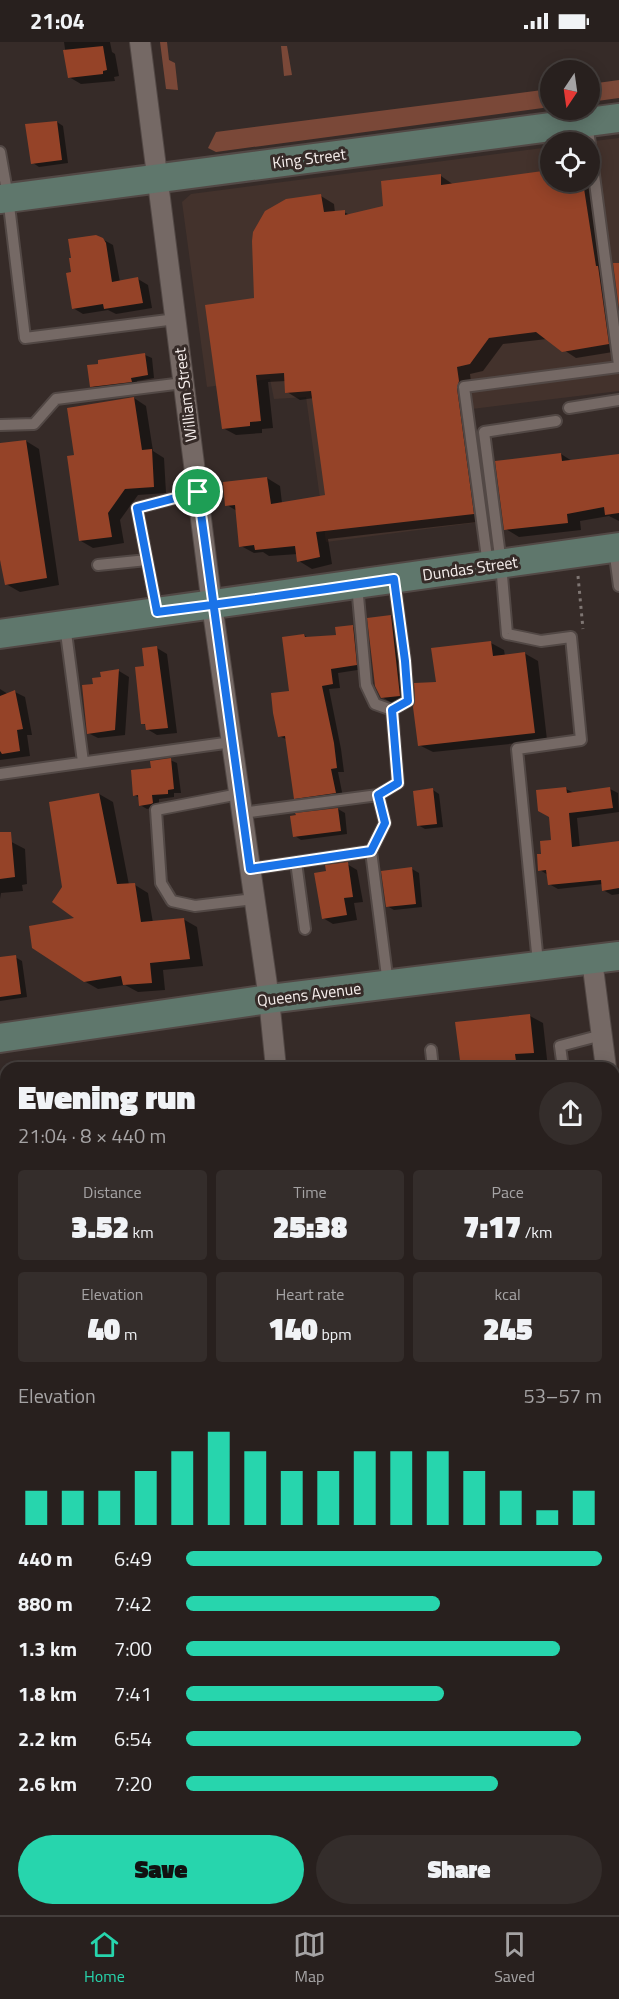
<!DOCTYPE html>
<meta charset="utf-8">
<style>
:root{--surface:#28201e;--page:#342d2b;--text:#f1f3f6;--muted:#a5a3a4;--line:#443e3c;--accent:#27d5ad}
body{margin:0;font-family:"Titillium Web",sans-serif;background:var(--page);color:var(--text);height:100vh;display:flex;flex-direction:column;font-size:22px;white-space:nowrap}
*{box-sizing:border-box;margin:0}
p{font-size:20px;color:var(--muted)}
.icon{flex:none;width:33px;height:33px;fill:none;stroke:currentColor;stroke-width:2;stroke-linecap:round;stroke-linejoin:round}
.map{position:relative;flex:1;overflow:hidden}
.details{position:absolute;left:0px;top:1020px;width:620px;height:854px;display:flex;flex-direction:column;background:var(--surface);border-radius:18px 18px 0 0;box-shadow:0 3px 15px #0003,0 0 0 2px var(--line)}
.details>*{flex:none}
.needle{width:39px;rotate:193deg}
.fabs{position:absolute;left:540px;top:18px;display:grid;gap:12px}
.fabs a{display:grid;place-items:center;width:60px;height:60px;border-radius:50%;background:var(--surface);box-shadow:0 3px 15px #0003,0 0 0 2px var(--line);font-size:30px}
.pin{position:absolute;display:grid;place-items:center;width:51px;height:51px;color:#fff;margin:-26px;border:3px solid #fff;border-radius:50%;box-shadow:0 2px 6px #0007}
.round{display:grid;place-items:center;flex:none;width:63px;height:63px;border-radius:32px;background:var(--page)}
.overview{display:flex;align-items:center;justify-content:space-between;height:102px;padding:0 18px}
h1{font-size:33px;font-weight:800;line-height:45px}
.stats{display:grid;grid-template-columns:repeat(3,1fr);gap:9px;height:102px;padding:6px 18px}
.stats div{display:grid;align-content:center;border-radius:6px;background:var(--page);text-align:center}
.stats b{font-size:30px;font-weight:800}
.stats small{font-size:16px;font-weight:400}
.stats p{font-size:16px}
.chart{height:168px;padding:12px 18px}
.chart p{display:flex;justify-content:space-between}
.chart svg{width:100%;height:108px;margin-top:6px;stroke:var(--accent);stroke-width:6}
.cta{display:flex;gap:12px;margin-top:auto;padding:12px 18px}
.cta a{flex:1;height:69px;border-radius:36px;background:var(--accent);color:#111;font-size:24px;font-weight:800;line-height:69px;text-align:center}
.cta a+a{background:var(--page);color:var(--text)}
ul{padding:0 18px;list-style:none;font-size:20px}
li{display:grid;grid-template-columns:96px 72px 1fr;align-items:center;height:45px}
li i{height:15px;border-radius:8px;background:var(--accent)}
.status{display:flex;justify-content:space-between;align-items:center;height:42px;padding:0 30px;background:var(--surface);direction:ltr}
.status svg{height:16px;fill:currentColor}
.tab-bar{display:flex;justify-content:space-around;align-items:center;height:84px;border-top:2px solid var(--line);background:var(--surface);font-size:16px;color:var(--muted)}
.tab-bar a{display:grid;justify-items:center;gap:3px}
.tab-bar .on{color:var(--accent)}
.map>svg:first-child{display:block}
.built{fill:#43322c}
.green{fill:#7a4838}
.shadow{fill:#0007}
.building{fill:#954328}
.lines{fill:none;stroke-linecap:round;stroke-linejoin:round}
.service-casing{stroke:#524845;stroke-width:14}
.minor-casing{stroke:#524845;stroke-width:22}
.secondary-casing{stroke:#524845;stroke-width:32}
.path{stroke:#7f7673;stroke-width:3;stroke-dasharray:3 4.5;stroke-linecap:butt}
.service{stroke:#756965;stroke-width:10}
.minor{stroke:#756965;stroke-width:20}
.secondary{stroke:#5f776c;stroke-width:28}
.route-casing{stroke:#fff;stroke-width:12}
.route{stroke:#1a73e8;stroke-width:8}
.labels{text-anchor:middle;dominant-baseline:central;stroke-width:6;stroke-linejoin:round;paint-order:stroke}
.street-label{font-size:16px;fill:#f8f0ee;stroke:#362b28}
</style>
<div class="status"><b>21:04</b><svg viewBox="0 0 49 12"><path d="M0 12V9h3v3zM5 12V6h3v6zM10 12V3h3v9zM15 12V0h3v12zM26 1h20v11H26zM47 4h2v5h-2z"/></svg></div>
<div class="map">
<svg width="619" height="1873" viewBox="0 0 619 1873">
<rect width="100%" height="100%" fill="#362b28"/>
<path class="built" d="M619,96v253l-147,18 16,112 -162,21 -20,-145 -32,2 -4,-20 -63,8 -25,-185 9,-8 359,-47v35h40v-40h-4z"/>
<path class="green" d="M160,0h7l2,18 6,3 3,27 -12,-1z
M281,4h6l5,29 -8,1z
M619,38v18l-29,4v-18z
M550,47v18l-334,45 -8,-4 8,-16z"/>
<path class="shadow" d="M64,0h46l2,10 3,2 4,22 -5,1 1,4 -34,3 -12,-7z
M57,80l6,4 5,37 -29,4 -6,-4z
M550,129v11h40v-10l29,179 -43,7 -29,-19 -44,5 -20,27 -13,3 2,15 -3,7 17,125 -158,18 4,25 -20,5 -13,-8 -1,-7 -29,2 -6,-4 -9,1 -13,-7 -4,-35 -10,-6 40,-27 13,8 2,17 45,-7 -13,-98 -14,2 -13,-8 -1,-11 -18,1 5,46 -11,1v4l-26,2 -13,-7 32,-129 66,-103 13,8 1,9 9,-1 6,3 35,-8 56,-31 13,9z
M102,197l11,6 7,37 18,-3 10,6 4,23 -36,6 -8,-4 -25,4 -10,-6v-35z
M145,313l7,3 2,20 -17,3 1,4 -39,5 -7,-4z
M134,356l12,8 7,45 11,7 2,35 -28,2 -18,25 4,23 -31,5 -12,-7 -5,-84z
M26,399l13,8 20,136 -39,7 -14,-8 -6,-25v-115z
M561,412l11,7 47,-5v65l-10,-5 -29,5 1,9 -62,7 -13,-8z
M391,574l10,6 9,80 -18,1 -10,-6z
M353,585l7,4 4,38 -26,4 2,15 -11,1 12,60 3,23h-6l5,25 -40,5 -8,-4 -7,-58 -9,-4 25,-101 4,3 30,-2z
M491,601l13,7 1,6 19,-3 14,8 9,79 -114,12 -14,-7z
M157,606l10,6 10,79 -20,2 -10,-6v-3l-5,-3 4,-56z
M119,629l10,6 -4,58 -27,3 -10,-5 6,-48z
M0,647l8,5 7,-2 10,5 7,38h-5l3,21 -30,4z
M170,718l7,3 4,30h-7v4l-15,2v7l-12,3 -7,-4v-7l-6,-3 19,-26z
M566,747l8,4 36,-4 8,4 1,19 -42,6 3,30 39,-5v51l-7,1 -9,-5v-6l-45,5 -9,-5 -1,-9 -8,-5 3,-15 9,-14z
M433,748l6,4 4,33 -18,2 -7,-4z
M99,752l14,8 16,83h6l13,8 5,30 30,-4 14,8 6,39 -40,4 2,20 -27,2 -13,-7 -27,4 -14,-8 -7,-62 -14,-32z
M338,767l7,4 2,21 -46,6 -6,-4z
M0,794l25,13 2,35 -5,1 1,6 -22,2 -1,6z
M347,822l10,6 6,32 -9,1 3,17 -24,4 -10,-6 5,-46z
M412,827l7,4 3,34 -28,3 -7,-4z
M15,915l7,4 5,36 -27,4v-42z
M530,974l13,7 5,45h-86z
M0,1089l5,3 1,4v31h-6z
M614,1223l2,25h3v34l-5,1z
M0,1318h6v44h-2l1,8 -5,1z
M618,1425h1v71h-4l-1,-64h4z
M6,1501v48l-6,1v-48z
M619,1670v64l-5,1v-64z
M6,1675v29l-2,1 -4,-2v-27z
M3,1760h3v68l-6,1v-45h6z
M614,1866l5,1v6h-45l-1,-5z"/>
<path class="building" d="M103,4l4,24 -4,1v3l-35,4 -5,-28z
M57,79l5,39 -31,4 -6,-40z
M550,128v12h33l13,84h2l11,78 -47,8 -26,-20 -47,6 -19,26 -13,3 2,14 -2,7 17,126 -158,18 4,25 -23,5 -2,-16 -40,4 -1,-5 -15,2 -4,-42 -10,1 -2,-24 44,-5 4,27 54,-9 -14,-104 -26,2 -1,-20 -28,2 5,46 -11,1v4l-28,3 -17,-124 49,-7 -2,-57 1,-9 12,-21 21,-12 35,-5 3,18 21,-2v5l38,-9 -2,-25 60,-7v11z
M96,193l7,3 3,5 6,39 26,-5 5,26 -39,6 -1,-5 -31,5 -6,-36 5,-1 -2,-14h2l-3,-19z
M613,221h6v45z
M145,311l3,22 -17,3 1,4 -42,5 -3,-22 11,-1v-4z
M134,355l8,53 10,-1 2,38 -29,2 -17,24 4,24 -33,4 -12,-85 7,-1 -7,-47z
M26,398l21,138 -42,7 -5,-25v-117z
M561,411l1,8 57,-7v59l-14,2 -1,-8 -37,7 1,9 -64,7 -9,-69z
M391,573l9,81 -19,2 -6,-12 -8,-68z
M353,583l4,40 -26,4 2,15 -11,2 12,57 3,25 -6,1 5,24 -42,6 -9,-63 -7,1 -5,-24 -2,-20 18,-2 -7,-54 22,-3 1,3 31,-2 -1,-8z
M491,599l2,15 32,-4 10,81 -117,13 -5,-39 2,-7 -1,-17 22,-1 -5,-34z
M157,604l11,82 -22,2 -1,-6h-4l-6,-57 9,-1 -2,-18z
M119,627l-4,61 -28,4 -5,-49 11,-1 -1,-6 9,-1 -1,-5z
M15,648l8,39 -6,1 3,21 -18,3 -2,-3v-55z
M171,716l3,31 -6,1v4l-16,1 1,8 -2,1 -12,2 -1,-11 -5,1 -2,-26 20,-2 -1,-7z
M566,745l1,6 43,-6 3,21 -44,5 3,34 47,-6v47l-17,3 -1,-11 -53,5 -2,-15 -8,1 -1,-17h4l-1,-13 11,-1 -2,-23 -11,-6 -2,-21z
M433,746l4,36 -20,2 -4,-35z
M99,751l18,91 18,-1 6,39 43,-4 6,41 -40,4 2,20 -29,2 -2,-9 -37,6 -52,-34 -3,-22 45,-8 -22,-16 10,-15 -13,-85z
M338,766l3,23 -48,6 -3,-21 6,-1 -1,-2z
M0,790h11l4,45 -15,2z
M348,820l5,35 -9,1 3,17 -25,4 -8,-46 12,-2 -1,-6z
M412,825l4,37 -30,3 -5,-36z
M16,913l5,39 -21,3v-40z
M530,972l4,39 -19,1 2,14h-56l-6,-46z"/>
<g class="lines">
<g class="service-casing">
<path id="service" d="M587,80l32,243
M0,110l8,45 17,141 151,-19
M569,366l50,-8
M0,383l34,-1 22,-25 127,-16
M614,506l5,38
M147,518l10,52
M98,523l49,-5 -10,-52 61,-16
M488,523l-24,-178 155,-20
M357,543l9,100 9,19 17,6 16,-9 -3,-40 -11,-82
M65,583l18,137
M0,732l232,-32
M239,752l-83,16 5,73 11,18 23,5 59,-7
M242,771l136,-18
M371,809l14,-28 -7,-28 20,-12 -6,-73
M296,820l9,67
M250,827l121,-18 17,133
M538,921l-21,-214 64,-9 -10,-103 -30,4 -34,-7 -6,-70 -17,-132 72,-11
M431,1008l2,18
M563,1026l-3,-22 42,-11
M0,1047l6,45
M614,1634l5,-1"/>
</g>
<g class="minor-casing">
<path id="minor" d="M140,0l72,563 57,394 7,69
M592,918l14,108
M614,1085l5,43
M614,1344h5
M0,1424l6,-1
M614,1804h5
M383,1868l1,5
M69,1873l43,-5"/>
</g>
<g class="secondary-casing">
<path id="secondary" d="M0,157l619,-81
M0,592l619,-87
M0,996l269,-39 350,-43"/>
</g>
<path class="path" d="M578,534l5,53"/>
<use href="#service" class="service"/>
<use href="#minor" class="minor"/>
<use href="#secondary" class="secondary"/>
</g>
<g class="lines">
<g class="route-casing">
<path id="route" d="M198,450l52,377 121,-18 14,-28 -7,-28 20,-12 -6,-73 16,-9 -3,-40 -11,-82c-79,12 -158,23 -237,33l-20,-104 61,-16"/>
</g>
<use href="#route" class="route"/>
</g>
<g class="labels">
<g class="street-label">
<text transform="translate(309 116) rotate(-7)">King Street</text>
<text transform="translate(185 353) rotate(-97)">William Street</text>
<text transform="translate(470 526) rotate(-8)">Dundas Street</text>
<text transform="translate(309 952) rotate(-7)">Queens Avenue</text>
</g>
</g>
</svg>
<div class="fabs">
<a><svg class="needle" viewBox="-14 -14 28 28"><path d="M0-13l5 13h-10z" fill="#e53935"/><path d="M0 13l5-13h-10z" fill="#a5a3a4"/></svg></a>
<a><svg class="icon" aria-label="locate" viewBox="0 0 24 24"><circle cx="12" cy="12" r="6"/><path d="M12 2v4M12 18v4M2 12h4M18 12h4"/></svg></a>
</div>
<div class="pin" style="left:198px;top:450px;background:#1e9e55"><svg class="icon" aria-label="arrive" viewBox="0 0 24 24"><path d="M6 21V4h12l-3 4 3 4H6"/></svg></div>
<section class="details">
<div class="overview"><div><h1>Evening run</h1><p>21:04 · 8 × 440 m</p></div><a class="round"><svg class="icon" aria-label="share" viewBox="0 0 24 24"><path d="M12 15V3M7 8l5-5 5 5M5 13v7h14v-7"/></svg></a></div>
<div class="stats">
<div><p>Distance</p><b>3.52<small> km</small></b></div>
<div><p>Time</p><b>25:38</b></div>
<div><p>Pace</p><b>7:17<small> /km</small></b></div>
</div>
<div class="stats">
<div><p>Elevation</p><b>40<small> m</small></b></div>
<div><p>Heart rate</p><b>140<small> bpm</small></b></div>
<div><p>kcal</p><b>245</b></div>
</div>
<div class="chart"><p><span>Elevation</span>53–57 m</p>
<svg viewBox="0 0 160 44" preserveAspectRatio="none"><path d="M5 44V30M15 44V30M25 44V30M35 44V22M45 44V14M55 44V6M65 44V14M75 44V22M85 44V22M95 44V14M105 44V14M115 44V14M125 44V22M135 44V30M145 44V38M155 44V30"/></svg>
</div>
<ul>
<li><b>440 m</b>6:49<i style="width:100%"></i></li>
<li><b>880 m</b>7:42<i style="width:61%"></i></li>
<li><b>1.3 km</b>7:00<i style="width:90%"></i></li>
<li><b>1.8 km</b>7:41<i style="width:62%"></i></li>
<li><b>2.2 km</b>6:54<i style="width:95%"></i></li>
<li><b>2.6 km</b>7:20<i style="width:75%"></i></li>
</ul>
<div class="cta"><a>Save</a><a>Share</a></div>
</section>
</div>
<nav class="tab-bar">
<a class="on"><svg class="icon" aria-label="home" viewBox="0 0 24 24"><path d="M3 11l9-7 9 7M6 9v11h12V9"/></svg>Home</a>
<a><svg class="icon" aria-label="map" viewBox="0 0 24 24"><path d="M3 6l6-2 6 2 6-2v14l-6 2-6-2-6 2zM9 4v14M15 6v14"/></svg>Map</a>
<a><svg class="icon" aria-label="saved" viewBox="0 0 24 24"><path d="M7 4h10v16l-5-4-5 4z"/></svg>Saved</a>
</nav>
